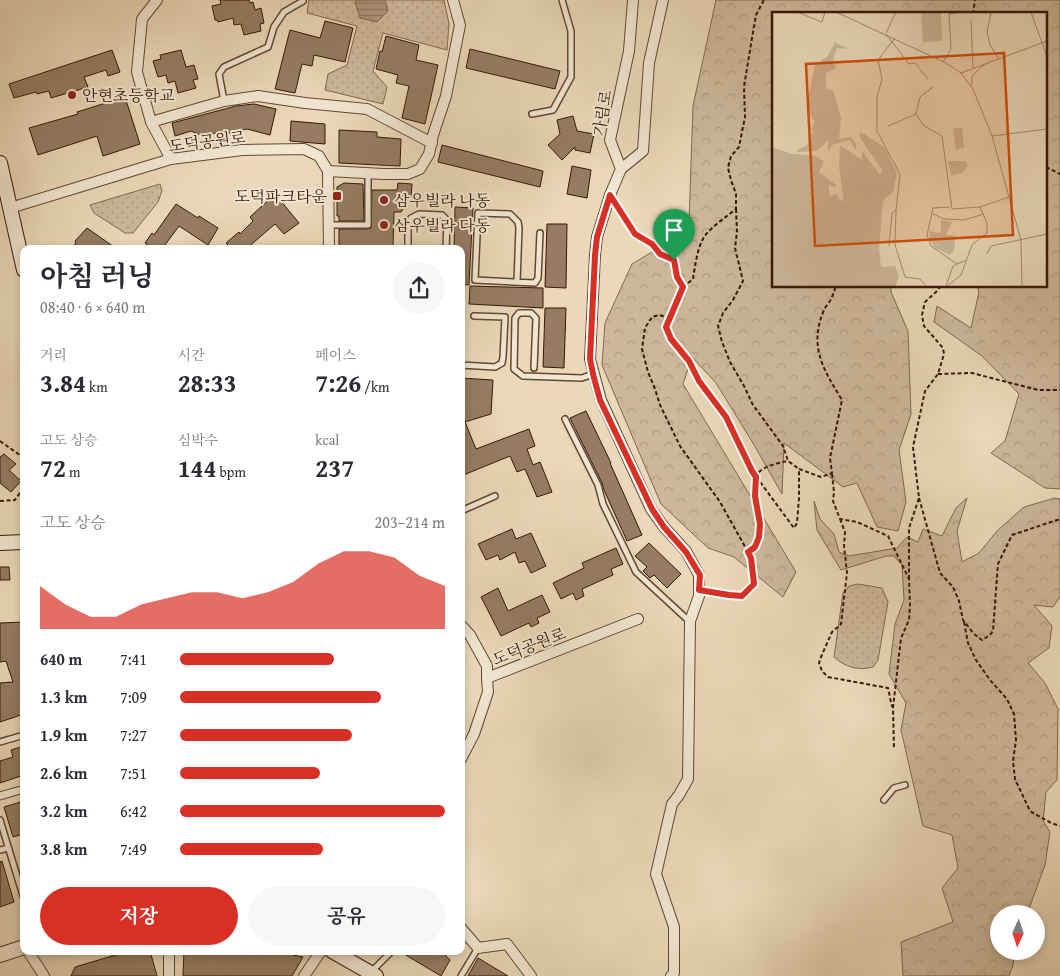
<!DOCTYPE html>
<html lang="ko">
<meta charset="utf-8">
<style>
:root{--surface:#fff;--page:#f7f7f7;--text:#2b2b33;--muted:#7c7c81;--accent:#d93025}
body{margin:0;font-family:"Gentium Book Plus","Noto Serif KR",serif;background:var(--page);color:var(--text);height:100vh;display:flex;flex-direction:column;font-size:19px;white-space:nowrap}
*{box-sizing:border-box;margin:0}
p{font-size:16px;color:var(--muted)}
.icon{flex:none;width:28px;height:28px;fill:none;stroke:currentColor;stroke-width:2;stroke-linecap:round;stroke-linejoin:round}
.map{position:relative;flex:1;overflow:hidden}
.details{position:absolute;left:20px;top:245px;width:445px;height:710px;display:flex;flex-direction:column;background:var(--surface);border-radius:10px;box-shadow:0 2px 8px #0003}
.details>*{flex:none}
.needle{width:32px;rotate:183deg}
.tools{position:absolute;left:990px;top:905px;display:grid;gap:10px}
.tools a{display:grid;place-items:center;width:55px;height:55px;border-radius:50%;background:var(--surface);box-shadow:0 2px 8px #0003;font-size:25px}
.pin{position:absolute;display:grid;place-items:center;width:42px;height:42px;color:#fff;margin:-51px -21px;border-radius:50% 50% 50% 0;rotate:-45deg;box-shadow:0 0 5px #0007}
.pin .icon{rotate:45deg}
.round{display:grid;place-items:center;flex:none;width:52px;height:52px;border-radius:26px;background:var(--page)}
.head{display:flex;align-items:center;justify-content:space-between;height:85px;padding:0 20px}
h1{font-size:28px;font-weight:700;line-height:38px}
.metrics{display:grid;grid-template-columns:repeat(3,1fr);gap:8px;height:85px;padding:5px 20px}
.metrics div{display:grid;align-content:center}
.metrics b{font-size:25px;font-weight:700}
.metrics small{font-size:14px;font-weight:400}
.metrics p{font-size:14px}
.chart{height:140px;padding:10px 20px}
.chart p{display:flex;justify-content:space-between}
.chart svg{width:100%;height:90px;margin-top:5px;fill:var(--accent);opacity:.7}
.cta{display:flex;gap:10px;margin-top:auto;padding:10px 20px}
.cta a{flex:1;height:58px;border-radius:30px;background:var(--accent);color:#fff;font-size:20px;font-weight:700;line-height:58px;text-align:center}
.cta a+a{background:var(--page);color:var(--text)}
ul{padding:0 20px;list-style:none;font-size:16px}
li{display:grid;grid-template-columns:80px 60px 1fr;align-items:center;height:38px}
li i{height:12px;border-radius:6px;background:var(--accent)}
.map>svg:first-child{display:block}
.forest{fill:url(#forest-crowns);stroke:#826850}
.park{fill:url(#park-dots);stroke:#826850}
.water{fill:url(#water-rules);stroke:#7e644c}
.building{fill:#957c63;stroke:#381806}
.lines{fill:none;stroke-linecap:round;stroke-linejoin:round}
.service-casing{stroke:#644832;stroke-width:8}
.pedestrian-casing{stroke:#644832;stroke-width:9}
.minor-casing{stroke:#644832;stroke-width:12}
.secondary-casing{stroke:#381806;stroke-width:16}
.path{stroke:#381806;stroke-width:2;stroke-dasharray:4 2.5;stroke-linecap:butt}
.service{stroke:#f1e6d1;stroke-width:5}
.pedestrian{stroke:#f1e6d1;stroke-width:7}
.minor{stroke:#f1e6d1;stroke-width:10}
.secondary{stroke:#f1e6d1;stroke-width:14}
.route-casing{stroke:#fff;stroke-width:10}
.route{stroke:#d93025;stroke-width:6}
.poi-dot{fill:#8f2418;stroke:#f1e6d1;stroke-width:2}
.labels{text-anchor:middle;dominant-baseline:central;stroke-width:4;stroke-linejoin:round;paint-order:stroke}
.poi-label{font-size:16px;fill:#381806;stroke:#f1e6d1;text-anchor:start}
.street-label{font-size:16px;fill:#381806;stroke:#f1e6d1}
.inset-road{fill:none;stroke:#a38b71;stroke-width:1}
.view{fill:#ce4f0b;fill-opacity:0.15;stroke:#ce4f0b;stroke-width:2.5}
.inset-edge{fill:none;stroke:#381806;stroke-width:2.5}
</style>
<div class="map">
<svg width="1060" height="976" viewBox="0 0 1060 976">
<defs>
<pattern id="forest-crowns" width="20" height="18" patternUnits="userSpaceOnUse" patternTransform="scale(1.25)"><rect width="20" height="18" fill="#ccb79a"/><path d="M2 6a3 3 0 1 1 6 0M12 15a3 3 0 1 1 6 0" fill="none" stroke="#b09d83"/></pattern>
<pattern id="park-dots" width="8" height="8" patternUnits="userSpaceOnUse" patternTransform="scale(1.25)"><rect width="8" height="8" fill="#ccb79a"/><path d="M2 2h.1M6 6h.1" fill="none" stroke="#b09d83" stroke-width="1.8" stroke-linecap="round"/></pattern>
<pattern id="water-rules" width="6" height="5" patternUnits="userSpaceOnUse" patternTransform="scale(1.25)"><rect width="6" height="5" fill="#ad977b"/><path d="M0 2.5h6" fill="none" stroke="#8e7a63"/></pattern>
</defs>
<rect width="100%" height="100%" fill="#ead8b8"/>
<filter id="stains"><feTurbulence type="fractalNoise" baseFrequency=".004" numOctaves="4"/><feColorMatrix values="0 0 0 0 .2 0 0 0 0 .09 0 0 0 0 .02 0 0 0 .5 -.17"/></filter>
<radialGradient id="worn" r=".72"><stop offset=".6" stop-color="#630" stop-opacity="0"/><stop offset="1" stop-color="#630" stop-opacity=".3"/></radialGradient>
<path class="forest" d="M716,0h344v489l-15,-1 -54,-35 14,-12 14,-47 -37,-38 -48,-34 3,-16 34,22 8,-36 -2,-6h69v-272h-272v272h117v6l17,39 3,83 -12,36 7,52 -8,29 -21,-4 -20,-44 -14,4 -59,-44 -2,51 -29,-51 -37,-60 -24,-26 -9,27 113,188 -13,25 -49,-40 -26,-9 -47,-44 -59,-139 3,-42 27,-59 40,-24 17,-18 4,-116z
M967,498l-10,33 5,31 17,-9 18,-22 27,-24 31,-9 5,1v98l-7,10 -19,-2 18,21 -3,22 -21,15 17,20 13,26 -1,71 -11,12 -3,29 7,11 -5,33 -18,49h-28v37h16l-2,14 -4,11h-106l-2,-34 52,-20 -11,-34 16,-20 -6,-33 -29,-9 -22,-96 5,-27 -17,-29 6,-50 9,-24 -2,-35 -8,-9h-8l-45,14 -24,-40 -3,-29 6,18 14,15 5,18 10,4 48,-8 10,-11 11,5 5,-13 19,7 14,-28z"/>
<path class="park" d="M309,0h135l5,24 -2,26 -64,-17 -10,38 14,16 -4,17 -58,-14 3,-16 19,-9 10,-39 -50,-13z
M160,184l2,7 -4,11 -25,31h-8l-31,-20 -4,-8z
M858,584l24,4 6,14 -10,58 -5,7c-15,4 -28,0 -39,-10l9,-64 6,-7z"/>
<path class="water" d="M357,0h28l3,11 -11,11 -17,-4 -5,-16z"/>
<path class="building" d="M220,0h29l1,3 3,-1 2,8 6,-2 3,15 -4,1 1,7 -17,4 -3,-11 -7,1 -1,-7 -15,4 -1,-2h-2l-3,-14 9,-2z
M325,21l28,7 -8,34 -31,-7 -2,11 -10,-2 -7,29 -20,-4 15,-59 30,8z
M386,36l33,9 -3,15 22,5 -13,59 -23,-6 7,-32 -13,-3 2,-8 -22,-6 4,-18 2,1z
M470,49l90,22 -5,18 -89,-21z
M112,50l8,22 -12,4 -2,-6 -22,7 4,10 -37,11 -2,-7 -12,3 -1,-2 -22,6 -5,-14z
M181,50l5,17 8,-2 4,14 -5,1 3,8 -18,5 -3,-12 -7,2 -2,-8 -8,2 -5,-16 8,-2 -1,-4z
M125,97l15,47 -37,12 -6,-20 -59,19 -9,-27 49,-14 -1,-2z
M254,104l22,5 -6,26 -23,-6 -22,5 -1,-3 -21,5 -12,-5 -16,5 -3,-13 64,-17z
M573,116l4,15 17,3 -4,19 -15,-3v-3l-13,13 -14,-15 12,-11 -3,-14z
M291,121l34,3v20l-35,-3z
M339,130l38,2v5l24,2 -1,27 -61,-3z
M442,145l101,26 -3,16 -102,-25z
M572,166l19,4 -4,28 -20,-4z
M344,183l19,1 1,37h-25v-5h-2v-29z
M398,183l14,1 -1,14 -10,14h-7l-1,36 -54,-1v-18h29l3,-1 1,-38h25z
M275,194l24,29 -15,11 -9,-10 -29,25h-14l-6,-6 13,-11 1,2 13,-13 -3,-4z
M176,204l22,14 1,-2 19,12 -10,17 -29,-19 -17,23h-8l-9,-6 7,-10 2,2z
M455,207l18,1 -4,77 -8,-1v-35h-7z
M547,224h20l-1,64 -21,-1z
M87,228l30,21h-46l5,-6 -1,-2z
M470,286l73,2v20l-74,-4z
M545,308h21l-2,60 -21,-1z
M461,378l32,2 -2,34 -26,8 11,27 53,-20 6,17 -8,3 6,16 7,-3 12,30 -15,5 -12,-28 -8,3 -7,-16 -49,20z
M586,411l25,52h-1l32,72 -15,6 -23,-51 -2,-7 -32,-65z
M4,454l12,10 -7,6 12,11 -10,11 -11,-9v-26z
M512,529l4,10 15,-6 15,33 -15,7 -6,-12 -6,2 -4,-11 -15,8 -2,-5 -12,5 -8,-16z
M649,543l32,31 -14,14 -13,-13 -4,3 -7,-7 4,-4 -12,-11z
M616,548l7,16 -12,5 2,6 -31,14 2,7 -8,4 -3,-7 -12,6 -8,-16 31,-15 -2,-5z
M0,567h9l1,13h-10z
M498,588l10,23 34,-16 8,17 -13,6 2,5 -8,4 -2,-4 -28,13 -20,-39z
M24,622v92l-24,8v-39l13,-1 -7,-21 -6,1v-39z
M24,746v29l-24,8v-22l13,-4 -2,-7z
M24,801v33l-11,3 -9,-30z
M2,861l12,41 -14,5v-45z
M129,951h21l7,25h-86l4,-9z
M184,951h101l8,4 10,2 -11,19h-109z
M399,951h42l9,9 -9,16z
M478,958l30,18h-40z"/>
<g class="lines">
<g class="service-casing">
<path id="service" d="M224,101l-5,-27 5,-7 44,-20 6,-20 10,-15 19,-11
M532,114l21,-4 18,-33v-46l-9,-31
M328,225h40v-52
M408,249v-23l3,-8 8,-4 23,1 5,5 -1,29
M517,282l2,-54 -1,-6 -8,-8 -32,-1 -3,67 60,3 3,-5 2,-45
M461,365l34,2 7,-4 1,-6 2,-40 -31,-1
M534,368l2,-50 -5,-5h-12l-4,5 -1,51 9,7 59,2 11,-4
M565,419l33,66 5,19 33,68 53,49
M461,511l34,-15
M699,590l30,5 12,1 13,-13
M0,742l24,-7
M884,800l10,-12 11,-3
M0,820l24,79
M0,850l8,-2
M371,972l21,-21
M461,976l17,-28"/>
</g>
<g class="pedestrian-casing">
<path id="pedestrian" d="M0,796l24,-7"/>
</g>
<g class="minor-casing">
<path id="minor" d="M157,0l-15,19 -5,53 14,50 20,37
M633,0l-4,51 -19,89 11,29 22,-18 6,-88 14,-63
M151,122l73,-21 34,-5 47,7 62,6 65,34
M621,169l-11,26 -13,42 -2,18 -5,104 11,41 50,109 13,18 22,24 13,24v21l-9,25 -2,158 -9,16 -7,9 -16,70 18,53v46l-3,3
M328,171l55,3h25l12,-5 9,-15 4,-19 13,-39 14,-71 -7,-25
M10,208l161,-49 71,-9 62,-1 15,7 9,15 1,78
M461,625l9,10 17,31v12l151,-59
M461,759l13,-25 14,-42 -1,-14
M461,928l17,20 29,-4 24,32
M28,951l16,25
M169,976v-25
M304,976l17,-25"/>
</g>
<g class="secondary-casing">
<path id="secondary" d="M0,163l24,107
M0,543l24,-1
M332,951l44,25
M0,955l24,-8"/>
</g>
<path class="path" d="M973,14l2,-14
M1046,167l14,7
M616,205l19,29 17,10 8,10 14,5 3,18 6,10 -17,40 5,12 18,22 10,20 27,36 26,54 42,57 3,-5 2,-25v-29l22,8 11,-4 -2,-15 12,-58c-18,-30 -34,-53 -18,-90 1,-3 4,-6 6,-9 3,-5 4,-10 6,-15
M736,209l1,23 -2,16 8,33 -10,19 -10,13 -5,13 4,16 8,20 14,24 9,19 30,41 5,15 11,8
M683,287l10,-8c2,-13 4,-30 11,-42 7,-10 22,-20 32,-28v-15l-5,-14 -3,-12 3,-12 8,-9 6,-30 -1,-30 7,-43 5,-29 8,-15
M670,318l-11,-3 -7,2 -7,11 -3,21 6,23 7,17 5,16 20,41 40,56 28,50 3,6 2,18
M938,374l34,-1 66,17h22
M0,441l24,17
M832,474l2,18 -1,9 7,18 17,3 31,14 21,43 1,26 -1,15 -8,18 -8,70
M919,498l21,75 13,14 6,14 4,19 11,14 8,6 8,-5 3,-4 5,-67 14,-29 48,-16
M0,501l15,-1 9,-13
M840,519l5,13 -1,14 3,27 -6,51 -9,8 -11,25 -2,6 3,8 6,6 60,11c2,7 2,14 5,20l1,40
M748,552c23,-18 5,-45 7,-69 1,-4 1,-8 4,-11 8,-7 19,-9 29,-11
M909,579v-51l10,-30 -6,-51 12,-56 13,-17 6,-20 -1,-6 -19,-22 -2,-11 3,-13 11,-10 5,-6
M964,622l4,21 8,17 14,20 17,19 7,15 2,26 -3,21 2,18 15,32 21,12 9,3"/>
<use href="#service" class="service"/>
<use href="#pedestrian" class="pedestrian"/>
<use href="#minor" class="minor"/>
<use href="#secondary" class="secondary"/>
</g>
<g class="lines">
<g class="route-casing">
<path id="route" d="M610,195l25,39 17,10 8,10 14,6 3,17 6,10 -17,40 5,12 18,22 10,20 27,36 26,54 4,6 -1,19 5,28 -1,13 -4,10 -7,5 3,6 3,26 -12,12 -13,-1 -30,-5 1,-15 -14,-23 -22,-25 -12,-18 -52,-109 -7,-26 -3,-15 5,-104 2,-18z"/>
</g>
<use href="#route" class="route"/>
</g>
<g class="poi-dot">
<circle cx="72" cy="95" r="5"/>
<rect x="332" y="191" width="10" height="10" rx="2.5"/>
<circle cx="384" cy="200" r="5"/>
<circle cx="384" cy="225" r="5"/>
</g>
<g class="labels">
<g class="poi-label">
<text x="82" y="95">안현초등학교</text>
<text x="327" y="196" text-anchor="end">도덕파크타운</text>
<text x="394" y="200">삼우빌라 나동</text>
<text x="394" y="225">삼우빌라 다동</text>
</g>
<g class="street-label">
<text transform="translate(602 113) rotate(-81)">가림로</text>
<text transform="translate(207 141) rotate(-7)">도덕공원로</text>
<text transform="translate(529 646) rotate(-21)">도덕공원로</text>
</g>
</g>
<g transform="translate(772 12)">
<rect width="275" height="275" fill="#ead8b8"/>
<path d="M149,0h20l1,29 -19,1zM190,115l2,21 -8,1 -3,-20z" fill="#ccb79a"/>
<path d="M63,30l13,7 -11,-1 -4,10 3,10 -10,5v10l1,6 6,1 8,28 -2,21 12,-2 5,7v6l-7,-10 -17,5 -4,7v-12l-11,11 -19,1 -2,-1 12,-7 1,-9 5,-3 -3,-3 4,-7 -6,-9 -1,-13 7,-35 13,-9zM89,120l24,16 12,25 -4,19 -10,9 -4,47 2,19 14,-1 4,11 -4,10h-113l-1,-6 5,-8 -14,-26v-100l20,7 21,1 11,6 -5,11 17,13 -1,3 -6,-4v12l8,-2 2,6 5,1 -5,-34 1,-22 22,15v-9l18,24 2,-5 -23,-34z" fill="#ccb79a"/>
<path d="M193,149l3,4 -5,7 -12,4 -3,-15zM169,208l11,2 -6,12 10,2 -2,14 -4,5 -15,-7 -5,-9 -1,-8 12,2zM0,235l14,26 -5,8 1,6h-10z" fill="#ccb79a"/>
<path class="inset-road" d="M25,0l25,10 3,-10M64,0l110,51 15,10 12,16 19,47 29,104 1,47M219,0l-4,20 3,13 9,14M259,0l16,45M199,9l2,47M114,21l10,-21M114,22l23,30 6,-1 13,16M123,26l-17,22 4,19 -5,18v34l23,43 -4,36M171,50l8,-13 -2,-35 12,-2M189,61l86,-32M200,73v-9l12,-11M144,102l4,-17 13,-10M116,114l28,-12 8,12 18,10 10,73 28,-2 29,-10M220,124l55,-7M178,195l-17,1 -6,27 4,11 26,18M159,201l13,6 20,1 20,-6M117,234l3,-33 4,-3 -1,35 10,32 15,2 7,8M215,242l4,-8 56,-12M174,274l7,-20 13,-6M174,275l15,-12 11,-30 15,-12v-10l-7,-16"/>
<path class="view" d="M232,41l9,182 -198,11 -9,-182z"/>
<rect width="275" height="275" class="inset-edge"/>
</g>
<rect width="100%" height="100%" filter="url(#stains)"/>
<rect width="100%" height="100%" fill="url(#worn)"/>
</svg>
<div class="tools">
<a><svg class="needle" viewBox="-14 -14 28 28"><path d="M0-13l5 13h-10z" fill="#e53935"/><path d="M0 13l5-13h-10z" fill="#7c7c81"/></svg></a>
</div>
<div class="pin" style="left:674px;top:260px;background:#1e9e55"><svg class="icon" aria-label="arrive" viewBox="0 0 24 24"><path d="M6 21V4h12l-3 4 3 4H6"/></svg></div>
<section class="details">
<div class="head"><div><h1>아침 러닝</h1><p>08:40 · 6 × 640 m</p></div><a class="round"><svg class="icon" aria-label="share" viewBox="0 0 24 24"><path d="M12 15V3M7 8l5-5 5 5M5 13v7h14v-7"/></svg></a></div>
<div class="metrics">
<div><p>거리</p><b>3.84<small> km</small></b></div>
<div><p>시간</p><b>28:33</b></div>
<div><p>페이스</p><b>7:26<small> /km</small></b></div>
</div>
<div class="metrics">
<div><p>고도 상승</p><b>72<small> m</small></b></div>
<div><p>심박수</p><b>144<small> bpm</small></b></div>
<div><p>kcal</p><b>237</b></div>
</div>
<div class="chart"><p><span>고도 상승</span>203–214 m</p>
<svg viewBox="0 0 160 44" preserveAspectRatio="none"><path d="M0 44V23L10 32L20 38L30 38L40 32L50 29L60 26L70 26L80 29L90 26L100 21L110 12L120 6L130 6L140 9L150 18L160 23V44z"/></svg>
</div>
<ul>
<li><b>640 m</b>7:41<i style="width:58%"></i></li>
<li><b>1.3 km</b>7:09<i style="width:76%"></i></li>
<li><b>1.9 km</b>7:27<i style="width:65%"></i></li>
<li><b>2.6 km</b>7:51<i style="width:53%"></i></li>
<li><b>3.2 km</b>6:42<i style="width:100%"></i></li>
<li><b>3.8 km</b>7:49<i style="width:54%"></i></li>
</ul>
<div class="cta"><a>저장</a><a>공유</a></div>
</section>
</div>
